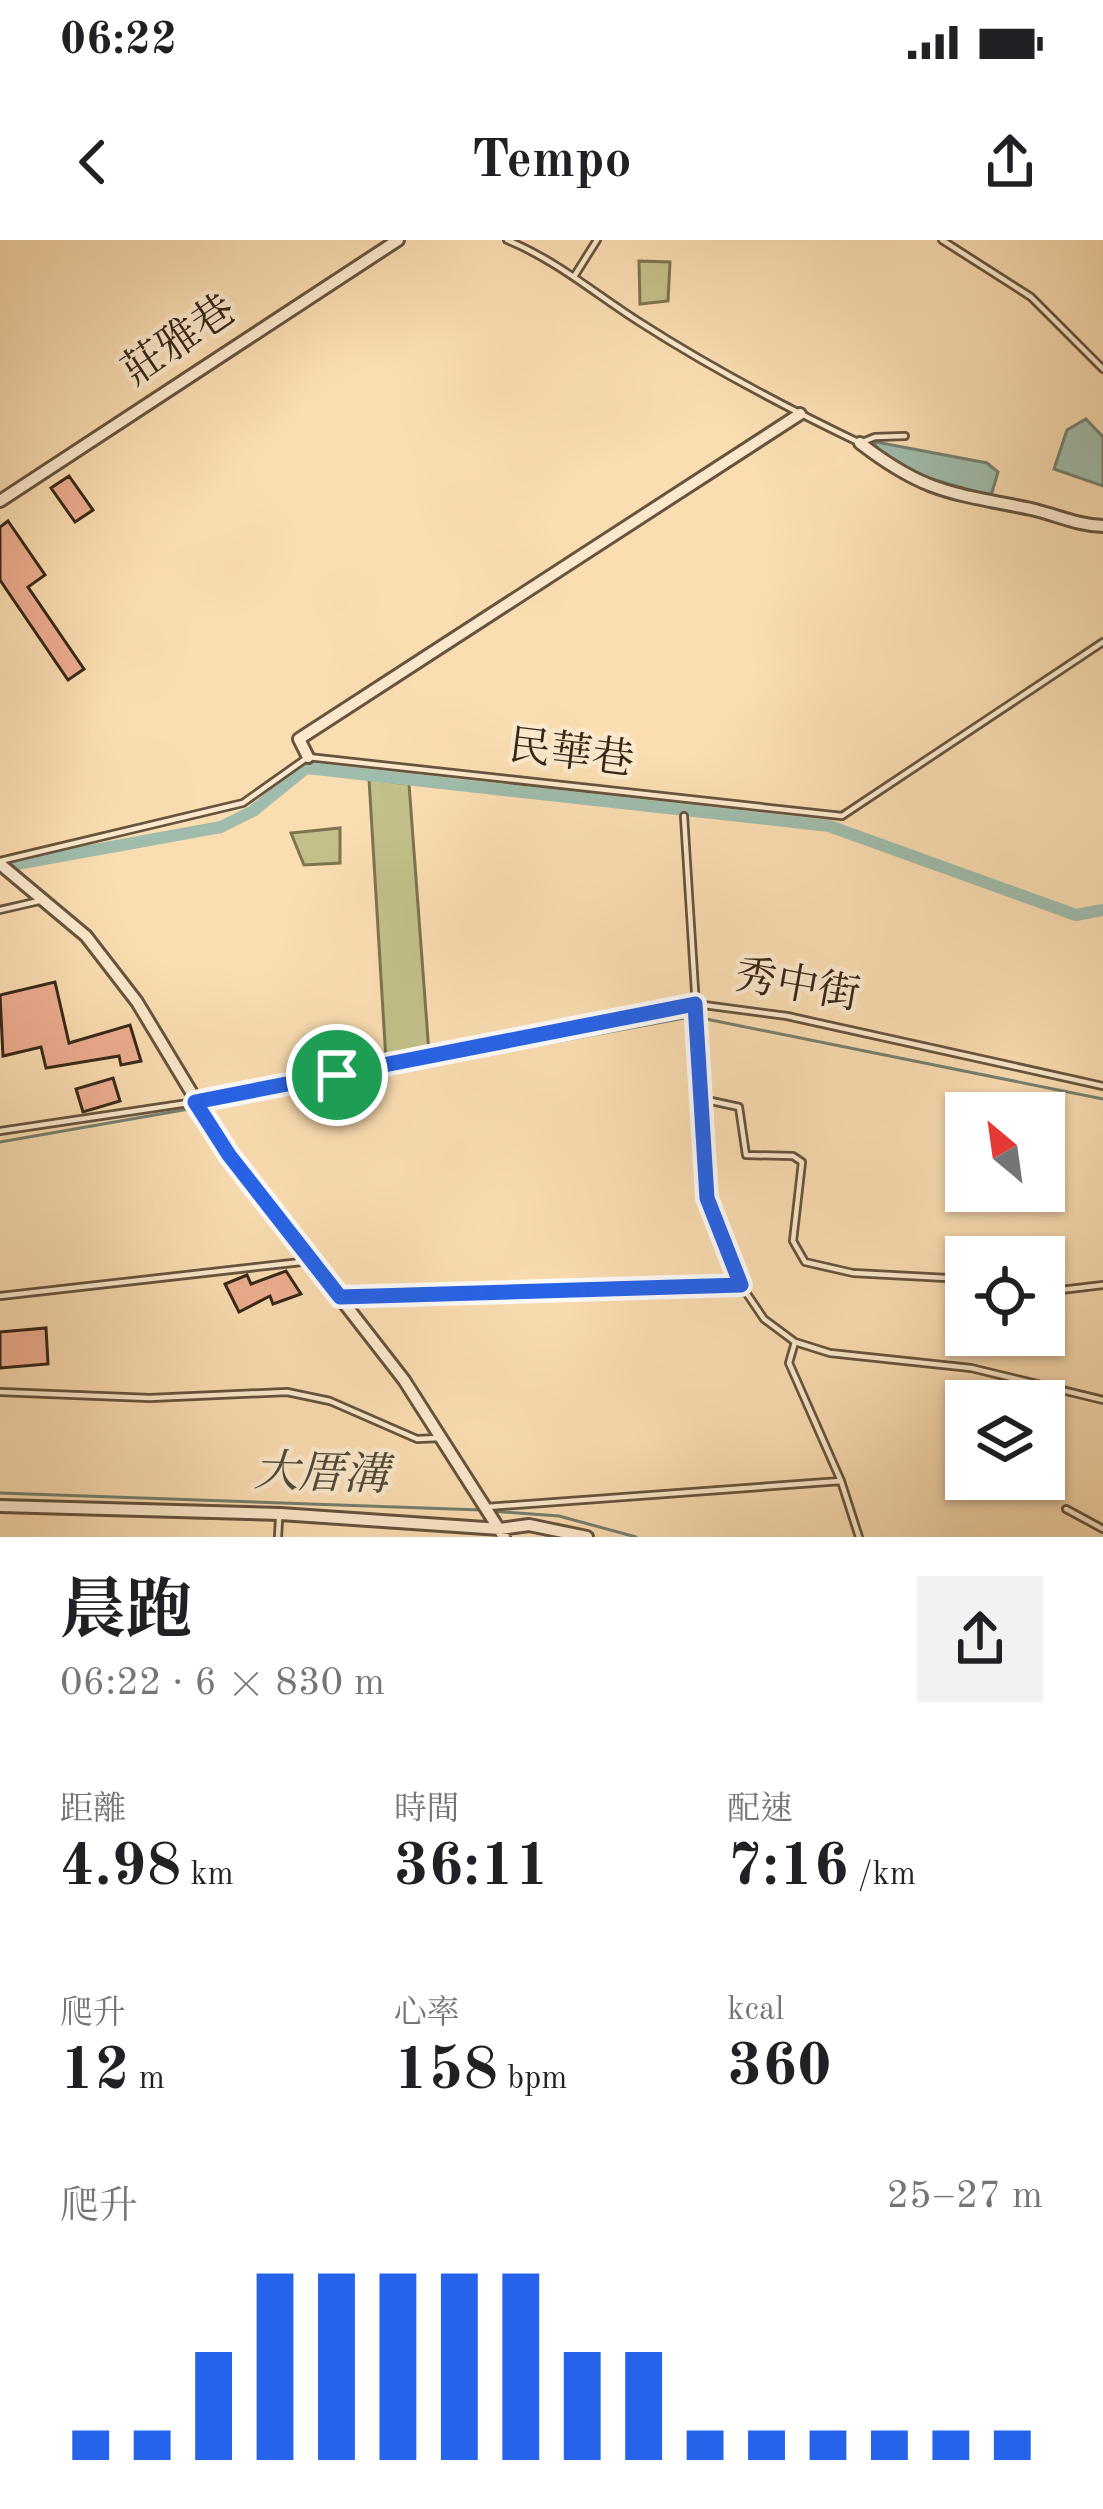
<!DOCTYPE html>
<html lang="zh-TW">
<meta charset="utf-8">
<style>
:root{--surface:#fff;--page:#f2f2f2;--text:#202124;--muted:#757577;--accent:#2563eb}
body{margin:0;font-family:"Old Standard TT","Noto Serif TC",serif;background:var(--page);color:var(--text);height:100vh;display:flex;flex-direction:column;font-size:45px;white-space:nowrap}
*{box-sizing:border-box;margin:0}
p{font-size:39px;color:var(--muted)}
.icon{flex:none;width:66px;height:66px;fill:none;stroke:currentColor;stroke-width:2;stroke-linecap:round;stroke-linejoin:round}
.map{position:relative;height:1297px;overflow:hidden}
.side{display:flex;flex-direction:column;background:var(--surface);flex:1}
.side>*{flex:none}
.needle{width:78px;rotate:331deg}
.buttons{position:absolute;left:945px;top:852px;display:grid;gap:24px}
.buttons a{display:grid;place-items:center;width:120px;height:120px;border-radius:0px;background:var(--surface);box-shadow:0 3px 9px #0004;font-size:60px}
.pin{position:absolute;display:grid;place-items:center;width:102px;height:102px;color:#fff;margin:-51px;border:6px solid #fff;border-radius:50%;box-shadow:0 3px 12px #0007}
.round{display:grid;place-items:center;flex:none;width:126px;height:126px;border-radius:0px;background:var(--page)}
.summary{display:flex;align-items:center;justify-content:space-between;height:204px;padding:0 60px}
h1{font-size:66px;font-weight:700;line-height:90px}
.stats{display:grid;grid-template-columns:repeat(3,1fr);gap:18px;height:204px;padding:12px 60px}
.stats div{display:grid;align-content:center}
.stats b{font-size:60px;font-weight:700}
.stats small{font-size:33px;font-weight:400}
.stats p{font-size:33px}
.chart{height:336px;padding:24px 60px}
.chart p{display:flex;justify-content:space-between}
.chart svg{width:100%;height:216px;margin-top:12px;stroke:var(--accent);stroke-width:6}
.status{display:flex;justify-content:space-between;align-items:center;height:84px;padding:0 60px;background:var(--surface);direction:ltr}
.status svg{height:33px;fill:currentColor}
header{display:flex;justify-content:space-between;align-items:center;height:156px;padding:0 60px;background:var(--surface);font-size:54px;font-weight:700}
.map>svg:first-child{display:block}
.green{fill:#c3c089;stroke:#7c7450;stroke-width:3}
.water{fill:#9fbcac;stroke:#758070;stroke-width:3}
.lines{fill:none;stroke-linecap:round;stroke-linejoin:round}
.stream{stroke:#758070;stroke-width:3}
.canal{stroke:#9fbcac;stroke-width:12}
.building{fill:#efae91;stroke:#352717;stroke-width:3}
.lane-casing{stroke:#66543e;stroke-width:10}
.street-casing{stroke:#66543e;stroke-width:16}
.lane{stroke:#fce9cd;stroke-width:4.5}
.street{stroke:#fce9cd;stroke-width:10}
.route-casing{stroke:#fff;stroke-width:24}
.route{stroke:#2563eb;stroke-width:15}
.labels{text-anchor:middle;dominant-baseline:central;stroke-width:9;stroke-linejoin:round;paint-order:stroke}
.street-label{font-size:42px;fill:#352717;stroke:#fce9cd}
.water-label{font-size:45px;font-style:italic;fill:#504c3c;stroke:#fce9cd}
</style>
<div class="status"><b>06:22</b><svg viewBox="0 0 49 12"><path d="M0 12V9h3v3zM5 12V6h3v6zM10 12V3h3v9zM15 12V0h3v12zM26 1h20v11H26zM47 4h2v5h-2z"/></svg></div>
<header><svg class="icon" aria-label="back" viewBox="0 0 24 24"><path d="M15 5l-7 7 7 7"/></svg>Tempo<svg class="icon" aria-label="share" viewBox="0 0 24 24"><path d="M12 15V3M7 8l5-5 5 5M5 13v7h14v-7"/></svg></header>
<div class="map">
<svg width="1103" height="1297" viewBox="0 0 1103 1297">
<rect width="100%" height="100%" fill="#fbddb2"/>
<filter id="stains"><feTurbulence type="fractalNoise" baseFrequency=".00167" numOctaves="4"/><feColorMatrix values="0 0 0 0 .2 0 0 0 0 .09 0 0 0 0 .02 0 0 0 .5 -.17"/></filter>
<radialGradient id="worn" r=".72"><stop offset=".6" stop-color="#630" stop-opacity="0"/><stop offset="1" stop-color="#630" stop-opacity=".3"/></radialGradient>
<path class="green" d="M639,21l31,1 -2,39 -28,3z
M369,539l40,5 20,269 -43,8z
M340,588v35l-36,2 -13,-32z"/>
<path class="water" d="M1086,179l17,18v49l-49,-17 13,-39z
M876,202l111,21 11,9 -7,24 -84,-24 -33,-24z"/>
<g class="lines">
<path class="stream" d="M706,779l397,80
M208,866l482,-89
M0,902l189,-33
M0,1253l481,17
M491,1271l68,5 77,21"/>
<path class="canal" d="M0,627l221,-40 32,-16 53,-43 523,58 247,89 27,-5"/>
</g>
<path class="building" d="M69,236l24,34 -18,12 -24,-34z
M8,281l37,54 -17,12 56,82 -16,11 -68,-100v-53z
M55,742l14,61 61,-18 11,36 -20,4 -2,-9 -73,12 -5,-21 -38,9 -3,-61z
M113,838l7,23 -37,11 -7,-23z
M286,1031l15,23 -28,10 -3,-8 -31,16 -14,-28 22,-9 4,9z
M46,1088l2,36 -48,4v-36z"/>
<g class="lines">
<g class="lane-casing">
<path id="lane" d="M507,0c51,21 88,54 134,83 70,45 144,84 219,120l15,-6 30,-1
M942,0l89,57 72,72
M575,35l22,-35
M684,576l24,382 33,87 23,34 31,23 35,11 141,15 132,32
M0,621l243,-58 65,-46 534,59 261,-174
M0,670l39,-9
M702,859l37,8 7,48 47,1 9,6 -9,79 12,21 48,11 94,5 19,9
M0,891l195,-29 501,-98 91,12 316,70
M1044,1052l59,-7
M343,1054l396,-9
M0,1056l310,-35
M795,1102l-6,21 52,118
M0,1152l150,6 137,-6 43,9 87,38 23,-1
M487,1267l354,-26 18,56
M1066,1269l37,20
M278,1297l1,-18"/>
</g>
<g class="street-casing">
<path id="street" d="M860,203c66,51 93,50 171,66 26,6 45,16 72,17
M0,261l398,-261
M308,517l-9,-18 501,-325
M0,624l86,72 51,66 92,153 175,225 100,157
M0,1266l280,8 220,15 29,-4 58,12"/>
</g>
<use href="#lane" class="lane"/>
<use href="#street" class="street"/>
</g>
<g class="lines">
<g class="route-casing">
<path id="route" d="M695,764l12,194 34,87 -401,12 -111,-142 -34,-53z"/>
</g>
<use href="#route" class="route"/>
</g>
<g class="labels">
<g class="street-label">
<text transform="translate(180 102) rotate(-34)">莊雅巷</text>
<text transform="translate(571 515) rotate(7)">民華巷</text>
<text transform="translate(797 747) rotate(10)">秀中街</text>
</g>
<g class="water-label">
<text transform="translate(321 1236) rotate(2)">大厝溝</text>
</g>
</g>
<rect width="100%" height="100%" filter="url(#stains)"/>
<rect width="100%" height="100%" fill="url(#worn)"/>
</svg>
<div class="buttons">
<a><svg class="needle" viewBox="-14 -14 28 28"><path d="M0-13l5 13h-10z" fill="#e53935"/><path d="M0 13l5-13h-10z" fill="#757577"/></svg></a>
<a><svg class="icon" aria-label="locate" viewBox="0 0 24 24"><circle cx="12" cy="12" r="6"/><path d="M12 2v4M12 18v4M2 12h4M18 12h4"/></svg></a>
<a><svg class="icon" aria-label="layers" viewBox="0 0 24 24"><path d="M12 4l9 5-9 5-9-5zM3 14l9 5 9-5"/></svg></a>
</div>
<div class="pin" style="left:337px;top:835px;background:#1e9e55"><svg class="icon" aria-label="arrive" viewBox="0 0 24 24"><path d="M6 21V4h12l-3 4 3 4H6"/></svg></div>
</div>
<section class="side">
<div class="summary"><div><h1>晨跑</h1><p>06:22 · 6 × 830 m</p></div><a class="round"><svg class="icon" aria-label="share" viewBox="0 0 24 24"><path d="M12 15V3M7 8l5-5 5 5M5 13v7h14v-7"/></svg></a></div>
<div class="stats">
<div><p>距離</p><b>4.98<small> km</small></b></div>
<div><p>時間</p><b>36:11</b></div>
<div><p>配速</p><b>7:16<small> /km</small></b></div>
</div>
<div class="stats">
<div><p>爬升</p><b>12<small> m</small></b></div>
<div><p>心率</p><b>158<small> bpm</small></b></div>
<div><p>kcal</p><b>360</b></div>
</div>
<div class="chart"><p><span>爬升</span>25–27 m</p>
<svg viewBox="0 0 160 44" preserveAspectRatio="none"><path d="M5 44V38M15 44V38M25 44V22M35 44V6M45 44V6M55 44V6M65 44V6M75 44V6M85 44V22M95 44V22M105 44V38M115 44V38M125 44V38M135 44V38M145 44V38M155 44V38"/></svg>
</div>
</section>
